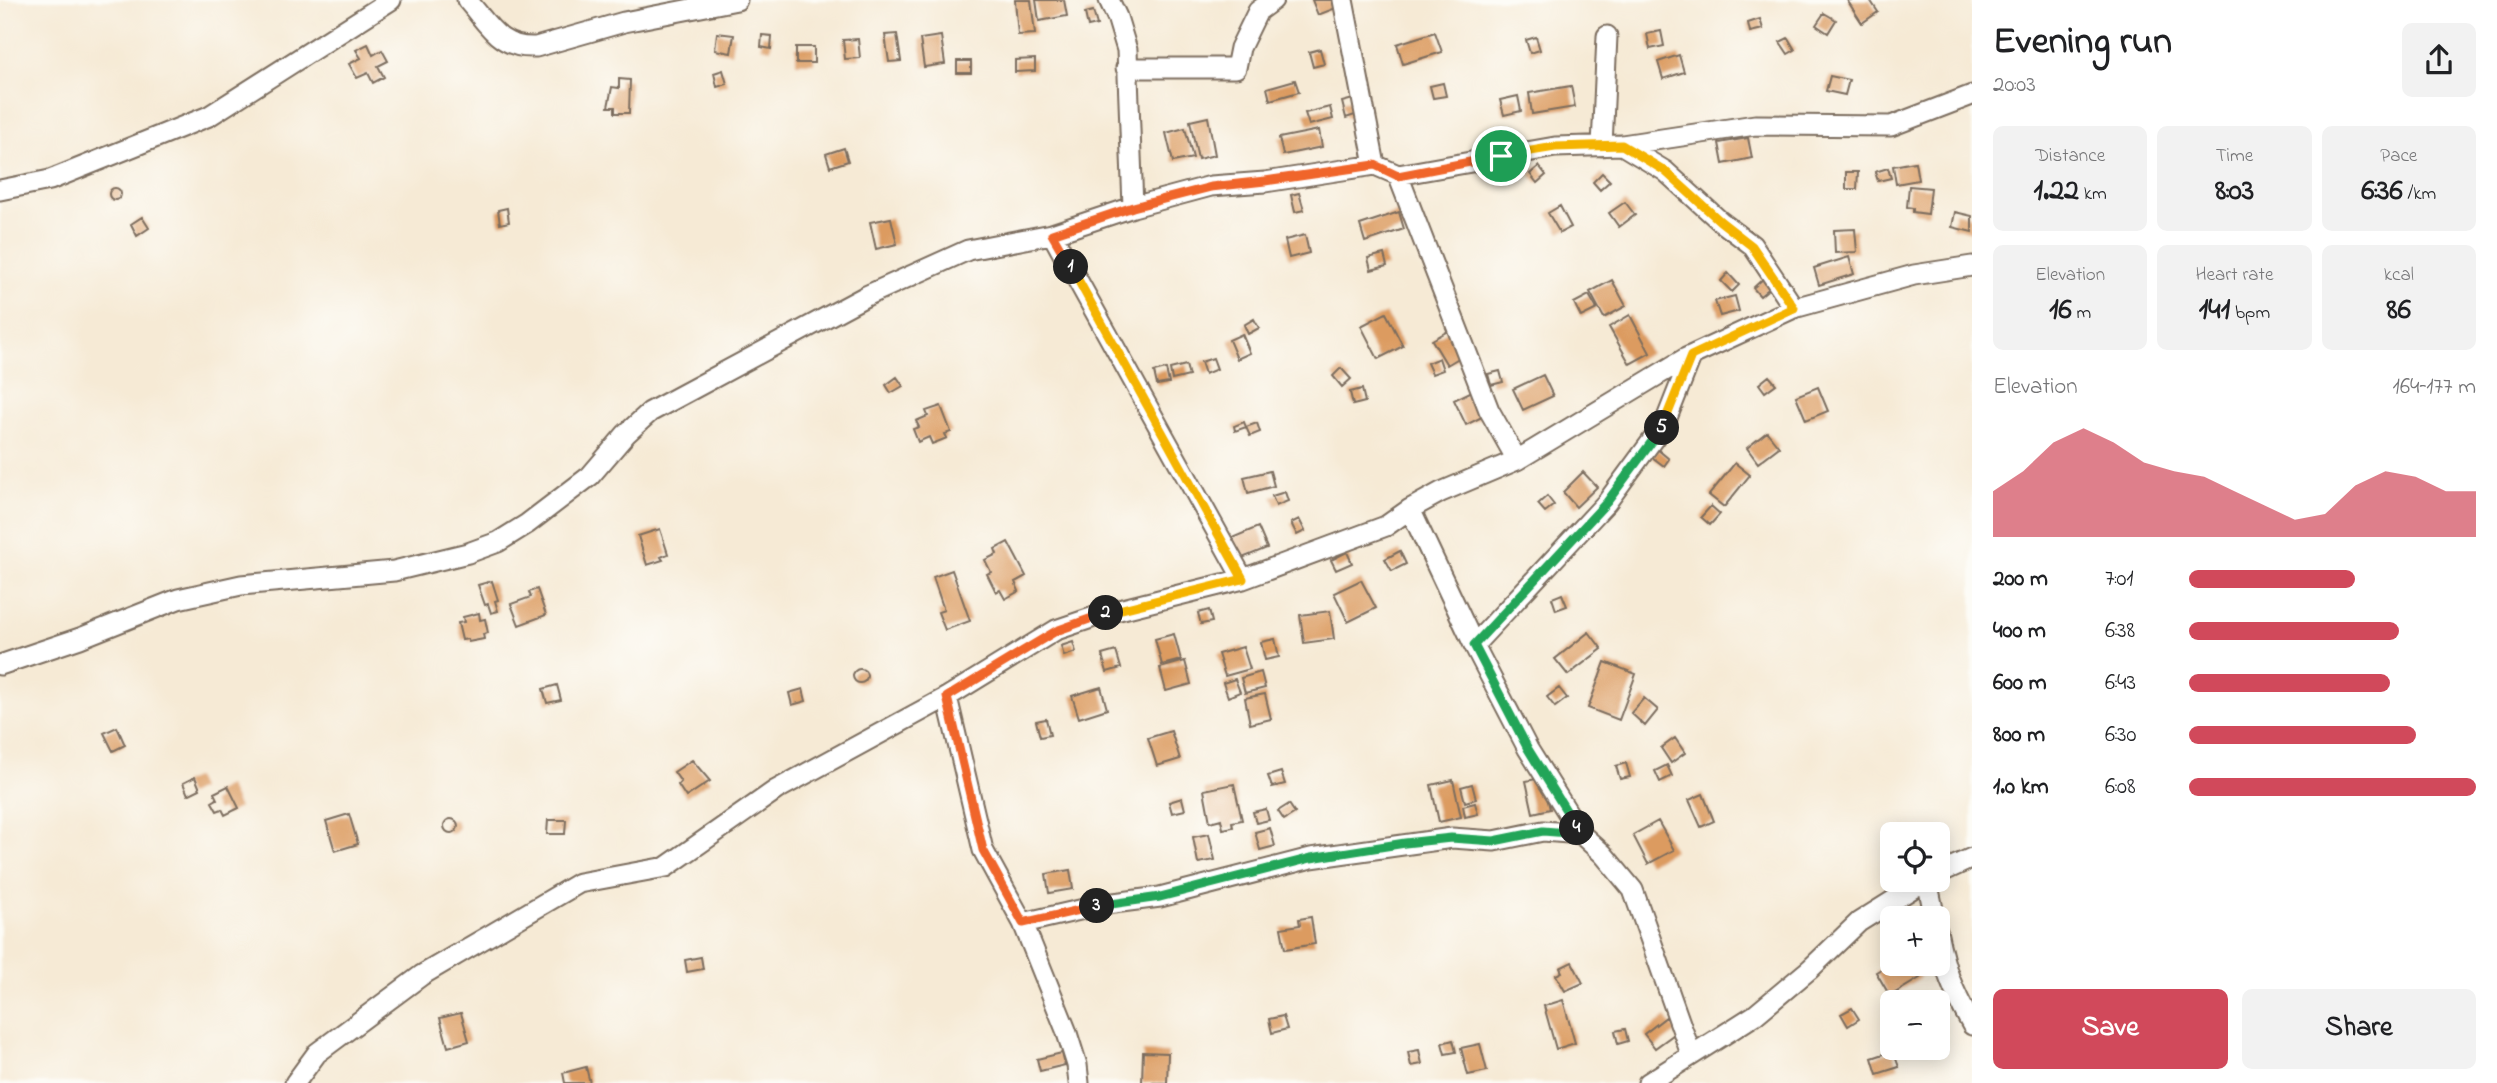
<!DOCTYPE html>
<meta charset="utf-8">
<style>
:root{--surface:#fff;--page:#f2f2f2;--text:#202124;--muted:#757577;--accent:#d1495b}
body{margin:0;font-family:"Indie Flower",sans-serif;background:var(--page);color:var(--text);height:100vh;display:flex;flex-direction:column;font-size:26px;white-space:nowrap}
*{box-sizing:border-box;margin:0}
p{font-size:23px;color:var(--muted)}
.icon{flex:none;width:38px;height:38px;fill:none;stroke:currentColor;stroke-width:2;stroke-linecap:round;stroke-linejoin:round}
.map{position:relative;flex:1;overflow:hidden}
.side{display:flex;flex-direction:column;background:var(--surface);width:525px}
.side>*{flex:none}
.fabs{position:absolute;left:1880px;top:822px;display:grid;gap:14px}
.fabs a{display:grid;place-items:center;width:70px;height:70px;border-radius:10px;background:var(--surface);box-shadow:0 4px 18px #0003;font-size:35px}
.pin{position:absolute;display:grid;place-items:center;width:60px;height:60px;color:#fff;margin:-30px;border:4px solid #fff;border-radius:50%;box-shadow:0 2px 7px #0007}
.km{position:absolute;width:35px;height:35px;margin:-18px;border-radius:50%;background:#222;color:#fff;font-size:19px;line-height:35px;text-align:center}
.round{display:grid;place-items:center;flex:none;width:74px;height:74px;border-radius:10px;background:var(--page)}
.summary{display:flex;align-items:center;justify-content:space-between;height:119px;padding:0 21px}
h1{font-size:38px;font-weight:800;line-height:52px}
.figures{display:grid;grid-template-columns:repeat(3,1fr);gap:10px;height:119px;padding:7px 21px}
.figures div{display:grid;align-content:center;border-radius:10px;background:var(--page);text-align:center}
.figures b{font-size:30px;font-weight:800}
.figures small{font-size:19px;font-weight:400}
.figures p{font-size:19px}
.chart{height:196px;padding:14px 21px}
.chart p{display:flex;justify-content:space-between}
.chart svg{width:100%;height:126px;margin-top:7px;fill:var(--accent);opacity:.7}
.button{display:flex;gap:14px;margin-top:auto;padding:14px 21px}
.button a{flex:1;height:80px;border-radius:10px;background:var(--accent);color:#fff;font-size:28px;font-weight:800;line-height:80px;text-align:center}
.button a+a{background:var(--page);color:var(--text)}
ul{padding:0 21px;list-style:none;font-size:23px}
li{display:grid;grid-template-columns:112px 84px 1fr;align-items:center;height:52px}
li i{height:18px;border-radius:9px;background:var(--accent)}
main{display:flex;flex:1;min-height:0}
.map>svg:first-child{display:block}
.building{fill:#dc9b60}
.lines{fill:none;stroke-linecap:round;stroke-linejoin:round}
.street-casing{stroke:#7c6d5e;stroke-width:23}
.street{stroke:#fff;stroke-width:19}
.split-1-casing{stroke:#fff;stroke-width:14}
.split-2-casing{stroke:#fff;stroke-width:14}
.split-3-casing{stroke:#fff;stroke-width:14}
.split-4-casing{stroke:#fff;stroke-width:14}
.split-5-casing{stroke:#fff;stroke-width:14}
.split-6-casing{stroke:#fff;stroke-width:14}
.split-1{stroke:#f0652b;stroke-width:9}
.split-2{stroke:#f5b400;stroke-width:9}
.split-3{stroke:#f0652b;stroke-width:9}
.split-4{stroke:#22a559;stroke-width:9}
.split-5{stroke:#22a559;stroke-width:9}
.split-6{stroke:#f5b400;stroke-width:9}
</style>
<main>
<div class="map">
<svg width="1972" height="1083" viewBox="0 0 1972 1083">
<rect width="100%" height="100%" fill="#fdfcf7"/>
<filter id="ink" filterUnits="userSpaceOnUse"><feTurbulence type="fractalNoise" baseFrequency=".0143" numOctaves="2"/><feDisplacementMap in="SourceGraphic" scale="14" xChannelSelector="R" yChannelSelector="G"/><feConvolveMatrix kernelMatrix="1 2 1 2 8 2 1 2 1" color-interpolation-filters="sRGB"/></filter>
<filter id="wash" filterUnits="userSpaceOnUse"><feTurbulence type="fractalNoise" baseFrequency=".00686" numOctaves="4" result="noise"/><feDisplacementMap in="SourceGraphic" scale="28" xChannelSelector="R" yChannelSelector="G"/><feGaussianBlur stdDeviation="1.57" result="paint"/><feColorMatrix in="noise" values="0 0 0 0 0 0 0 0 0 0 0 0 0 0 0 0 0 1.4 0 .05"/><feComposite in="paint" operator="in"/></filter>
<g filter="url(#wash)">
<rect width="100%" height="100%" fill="#f6ead5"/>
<g id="blocks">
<path class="building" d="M1015,0h16l4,34 -17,1z
M1036,0h28l3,16 -28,5z
M1312,0h27l2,6 -23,9z
M1847,0h23l8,12 -16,11z
M1093,11l4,14 -9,2 -3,-14z
M1824,13l12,7 -8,13 -12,-8z
M1760,19l3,10 -13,3 -2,-9z
M1661,31l3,15 -14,3 -3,-15z
M1435,32l7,20 -39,12 -6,-20z
M717,33l17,2 -3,18 -16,-3z
M897,34l4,27 -12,1 -4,-27z
M762,35l10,1 -1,13 -10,-2z
M941,36l4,28 -21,3 -4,-28z
M1536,37l4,13 -10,3 -4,-13z
M1788,38l7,12 -7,4 -8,-12z
M858,39l2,19 -15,1 -2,-19z
M368,44l5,11 9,-5 6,11 -10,5 6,11 -11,6 -5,-10 -11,5 -8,-14 12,-6 -5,-8z
M796,47h18v16h-18z
M1320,49l4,15 -11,3 -4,-15z
M1679,55l5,17 -21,7 -5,-17z
M1035,59v12l-20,1v-12z
M957,61h14v12h-14z
M723,70l4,14 -10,3 -3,-14z
M1830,76l19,4 -4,15 -19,-4z
M619,79l11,1 -1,33h-14v-6h-7l4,-20 7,1z
M1295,80l4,12 -29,8 -3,-12z
M1443,83l3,13 -13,2 -3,-12z
M1571,86l4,21 -43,7 -3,-21z
M1518,96l3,15 -17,4 -4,-15z
M1357,98l4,15 -15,5 -4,-16z
M1330,107l3,12 -24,6 -4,-12z
M1208,117l7,38 -17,4 -8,-38z
M1185,128l8,30 -20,4 -7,-29z
M1319,130l3,17 -39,8 -4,-17z
M1748,138l4,20 -29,6 -4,-21z
M844,148l4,13 -18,6 -4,-13z
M1915,162l3,18 -22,4 -3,-18z
M1539,166l7,9 -9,8 -7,-9z
M1888,168l3,10 -13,3 -3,-9z
M1846,172h12l-1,17h-11z
M1602,173l8,8 -10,9 -7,-8z
M1909,186l22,2 -3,26 -15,-2v-4l-6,-1z
M109 194a6 6 0 1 1 12 0a6 6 0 1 1-12 0Z
M1299,193l5,17 -9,2 -4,-17z
M1625,202l10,13 -16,12 -10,-14z
M1560,206l11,21 -11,6 -12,-20z
M507,208l2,14 -9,2 -2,-14z
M1399,212l5,17 -39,13 -5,-17z
M1955,212l17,4v16l-20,-5z
M142,217l7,11 -12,8 -6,-12z
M891,218l6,26 -21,5 -6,-27z
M1855,229l2,23 -22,1 -1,-23z
M1305,235l4,18 -20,5 -4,-18z
M1384,254l3,12 -16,4 -3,-12z
M1849,257l5,17 -35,11 -5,-17z
M1728,273l11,12 -7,7 -11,-11z
M1764,278l8,8 -12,10 -7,-8z
M1612,280l14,26 -22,12 -14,-26z
M1589,295l8,14 -16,8 -7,-14z
M1735,296l4,15 -19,5 -5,-15z
M1386,313l17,33 -25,13 -17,-33z
M1630,315l20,38 -20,11 -21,-37z
M1254,319l5,9 -11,6 -4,-9z
M1448,331l14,25 -15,9 -15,-25z
M1242,334l8,19 -13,6 -8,-19z
M1213,358l4,11 -12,5 -4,-12z
M1439,358l4,12 -11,4 -5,-11z
M1186,365l3,11 -17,4 -2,-11z
M1341,368l10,11 -9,8 -9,-11z
M1166,369l3,14 -12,2 -3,-13z
M1500,371l3,11 -12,3 -3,-11z
M1543,375l10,21 -30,14 -10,-21z
M1769,376l7,8 -11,8 -6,-8z
M897,377l6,9 -12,7 -5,-8z
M1818,387l10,24 -22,9 -10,-24z
M1362,389l3,13 -12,3 -3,-13z
M1476,389l12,25 -22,11 -12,-25z
M941,406l10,26 -6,2 2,4 -15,6 -3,-7 -11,5 -5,-13 6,-2 -3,-6 12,-5 -2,-5z
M1244,422l2,5 11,-4 3,9 -10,4 -4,-9 -11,4 -1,-5z
M1767,432l12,15 -21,16 -11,-15z
M1657,449l12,10 -5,7 -12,-9z
M1735,463l15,12 -26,32 -15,-12z
M1270,471l4,15 -26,7 -4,-16z
M1583,472l14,15 -21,20 -13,-15z
M1285,492l3,9 -12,5 -4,-10z
M1547,496l7,9 -9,7 -7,-8z
M1711,506l9,8 -10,11 -9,-8z
M1299,519l6,12 -8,4 -6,-12z
M1258,527l9,21 -27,11 -8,-21z
M660,529l8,25 -7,3 2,3 -16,5 -9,-29z
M1008,542l18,34 -11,6 4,9 -14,8 -5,-9 -4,2 -9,-18 4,-2 -6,-12 12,-6 -2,-5z
M1400,551l6,13 -14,7 -7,-12z
M1347,552l5,11 -16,7 -5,-10z
M952,570l18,51 -25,9 -7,-18 6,-2 -11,-33z
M1361,580l15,28 -28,14 -14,-29z
M492,581l6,19 -3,1 3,10 -7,2 -3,-9 -3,1 -7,-20z
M537,589l9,26 -27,10 -8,-21 20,-7 -2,-5z
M1562,594l5,12 -11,4 -4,-12z
M1209,610l3,12 -11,2 -3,-11z
M1330,611l4,28 -30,4 -4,-28z
M479,613l1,7 5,-1 3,14 -5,1 1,5 -16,3v-3l-6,1 -4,-17 6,-1 -1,-5z
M1589,632l13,17 -34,26 -13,-16z
M1174,634l7,26 -19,5 -7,-26z
M1275,639l4,18 -14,3 -4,-18z
M1073,642l3,10 -12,4 -3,-10z
M1243,647l7,22 -25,7 -7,-22z
M1116,651l5,17 -14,4 -5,-17z
M1185,661l6,23 -25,7 -6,-23z
M1605,662l31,12 -17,46 -31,-12z
M853 676a7 7 0 1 1 14 0a7 7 0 1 1-14 0Z
M1261,672l4,16 -20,5 -4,-15z
M1235,679l5,13 -12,5 -5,-14z
M557,685l4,15 -14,3 -4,-14z
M1101,687l6,22 -28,9 -7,-22z
M1559,688l8,10 -12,9 -8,-10z
M803,689l3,12 -14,4 -3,-12z
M1265,694l6,25 -21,5 -5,-26z
M1644,698l14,12 -13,16 -14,-13z
M1046,719l4,16 -10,2 -4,-16z
M117,727l8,18 -12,6 -9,-18z
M1171,731l9,28 -23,7 -9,-28z
M1675,738l10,15 -14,10 -10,-15z
M692,760l18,21 -24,16 -8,-12 3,-3 -7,-10z
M1626,763l4,14 -10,2 -4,-13z
M1667,765l5,11 -12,6 -5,-11z
M1281,772l4,12 -13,3 -4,-11z
M195,777l5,12 -12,6 -5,-12z
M1542,778l8,31 -17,4 -7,-32z
M1453,780l8,37 -22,5 -8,-37z
M1234,784l8,36 -10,2 1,5 -10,2 -2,-10 -11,3 -6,-32z
M1472,784l4,15 -11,3 -4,-15z
M228,786l11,22 -14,7 -3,-6 -5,2 -5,-9 5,-3 -3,-6z
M1703,794l11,27 -13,6 -12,-27z
M1182,798l3,12 -13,3 -3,-11z
M1475,803l3,11 -13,3 -2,-11z
M1289,804l6,9 -11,7 -6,-9z
M1266,809l3,11 -13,3 -3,-11z
M349,814l9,30 -23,7 -9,-30z
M444 826a7 7 0 1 1 14 0a7 7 0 1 1-14 0Z
M548,820h18l-1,14h-18z
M1658,821l16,29 -26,14 -15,-29z
M1270,828l5,18 -15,4 -5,-18z
M1209,834l6,26 -17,3 -5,-26z
M1070,870l3,19 -24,4 -3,-19z
M1311,917l4,27 -30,5 -4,-21 19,-3 -1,-6z
M701,957l2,12 -16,3 -2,-12z
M1572,962l11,21 -18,8 -9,-16 6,-3 -2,-4z
M1892,963l20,1 8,14 -30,18 -14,-24z
M1563,1000l12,43 -19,6 -12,-43z
M1852,1008l7,11 -11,7 -7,-12z
M461,1013l8,28 -21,6 -8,-29z
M1283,1016l4,13 -15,4 -3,-14z
M1666,1017l11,15 -22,16 -11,-14z
M1625,1029l3,12 -10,3 -3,-13z
M1453,1040l3,12 -11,2 -3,-11z
M1480,1044l7,27 -19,4 -7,-27z
M1419,1050l3,14 -11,2 -3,-14z
M1893,1051l6,16 -22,7 -5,-16z
M1143,1052l25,1 -1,30h-25z
M1062,1053l3,12 -25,6 -3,-12z
M586,1067l4,16h-25l-2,-10z"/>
</g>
</g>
<g filter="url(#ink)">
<use href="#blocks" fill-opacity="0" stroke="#7c6d5e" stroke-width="2"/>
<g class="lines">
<g class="street-casing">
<path id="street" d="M467,0c22,25 32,49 69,47l88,-25 113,-22
M1109,0l8,17 10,33 6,157
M1343,0l32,165
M1126,68h110l4,-20 18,-37 15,-11
M1622,145l43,26 55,50 32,24 42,63
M1602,146l5,-110
M1398,175l91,235 28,50
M0,190l50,-10 159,-64 182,-116
M1052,234l191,345
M1410,509l64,136 54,104 53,85 22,20 30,36 58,164
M1474,645l133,-143 58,-79 26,-66
M0,665l80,-27 98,-39 63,-14 153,-14 74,-18 30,-11 29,-18 63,-48 36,-42 24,-22 216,-116 102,-46 84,-16 81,-27 78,-21 54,-4 110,-17 23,10 157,-28 67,-2 133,-20 136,1 81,-31
M947,697l36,153 40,73 43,107 11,35 2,18
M1937,874l35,-16
M1927,880l8,39
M1023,923l83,-19 54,-7 151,-39 141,-20 42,3 49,-10 38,3
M1937,931c8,40 15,58 35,94
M295,1083l22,-30 105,-78 157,-92 87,-16 110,-77 171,-93 109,-67 47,-16 140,-35 143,-53 24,-17 31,-17 76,-32 169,-102 108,-50 120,-33 58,-9
M1648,1083l107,-68 55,-46 49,-47 67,-42"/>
</g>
<use href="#street" class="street"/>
</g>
</g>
<g class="lines" filter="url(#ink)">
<g class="split-1-casing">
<path id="split-1" d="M1071,267l-19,-33 81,-27 78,-20 54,-6 110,-16 23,11 103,-20"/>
</g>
<g class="split-2-casing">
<path id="split-2" d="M1071,267l172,312 -137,34"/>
</g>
<g class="split-3-casing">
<path id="split-3" d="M1097,906l-74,17 -40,-73 -36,-153 109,-66 50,-18"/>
</g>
<g class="split-4-casing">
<path id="split-4" d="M1097,906l63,-9 151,-39 94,-15 46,-5 43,3 49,-10 38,3 -4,-6"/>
</g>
<g class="split-5-casing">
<path id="split-5" d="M1577,828l-49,-79 -54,-104 133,-143 55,-74"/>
</g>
<g class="split-6-casing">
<path id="split-6" d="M1501,156l54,-9 67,-2 43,26 55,50 32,25 42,62 -103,48 -29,72"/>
</g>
<use href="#split-1" class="split-1"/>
<use href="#split-2" class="split-2"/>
<use href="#split-3" class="split-3"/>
<use href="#split-4" class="split-4"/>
<use href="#split-5" class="split-5"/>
<use href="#split-6" class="split-6"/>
</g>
</svg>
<div class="fabs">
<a><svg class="icon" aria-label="locate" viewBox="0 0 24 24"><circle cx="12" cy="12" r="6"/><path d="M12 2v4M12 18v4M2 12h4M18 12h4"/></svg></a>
<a>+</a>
<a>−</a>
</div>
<div class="pin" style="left:1501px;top:156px;background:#1e9e55"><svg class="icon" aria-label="arrive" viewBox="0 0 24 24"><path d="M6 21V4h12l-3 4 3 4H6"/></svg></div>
<b class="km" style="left:1071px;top:267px">1</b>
<b class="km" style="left:1106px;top:613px">2</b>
<b class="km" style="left:1097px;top:906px">3</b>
<b class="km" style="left:1577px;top:828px">4</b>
<b class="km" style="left:1662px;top:428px">5</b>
</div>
<section class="side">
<div class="summary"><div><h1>Evening run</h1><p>20:03</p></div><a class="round"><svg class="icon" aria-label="share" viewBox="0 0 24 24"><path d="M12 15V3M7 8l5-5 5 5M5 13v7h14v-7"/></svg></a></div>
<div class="figures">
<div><p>Distance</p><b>1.22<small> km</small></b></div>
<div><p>Time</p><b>8:03</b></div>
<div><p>Pace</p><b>6:36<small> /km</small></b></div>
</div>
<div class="figures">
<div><p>Elevation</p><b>16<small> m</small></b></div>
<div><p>Heart rate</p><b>141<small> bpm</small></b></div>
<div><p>kcal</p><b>86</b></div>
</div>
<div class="chart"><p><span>Elevation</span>164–177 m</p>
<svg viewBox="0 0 160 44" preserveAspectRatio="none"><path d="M0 44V28L10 21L20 11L30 6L40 11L50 18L60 21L70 23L80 28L90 33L100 38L110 36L120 26L130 21L140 23L150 28L160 28V44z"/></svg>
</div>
<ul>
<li><b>200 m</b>7:01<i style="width:58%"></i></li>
<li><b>400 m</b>6:38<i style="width:73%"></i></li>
<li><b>600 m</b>6:43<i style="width:70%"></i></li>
<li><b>800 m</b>6:30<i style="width:79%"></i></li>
<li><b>1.0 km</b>6:08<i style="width:100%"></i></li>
</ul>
<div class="button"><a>Save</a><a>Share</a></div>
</section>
</main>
